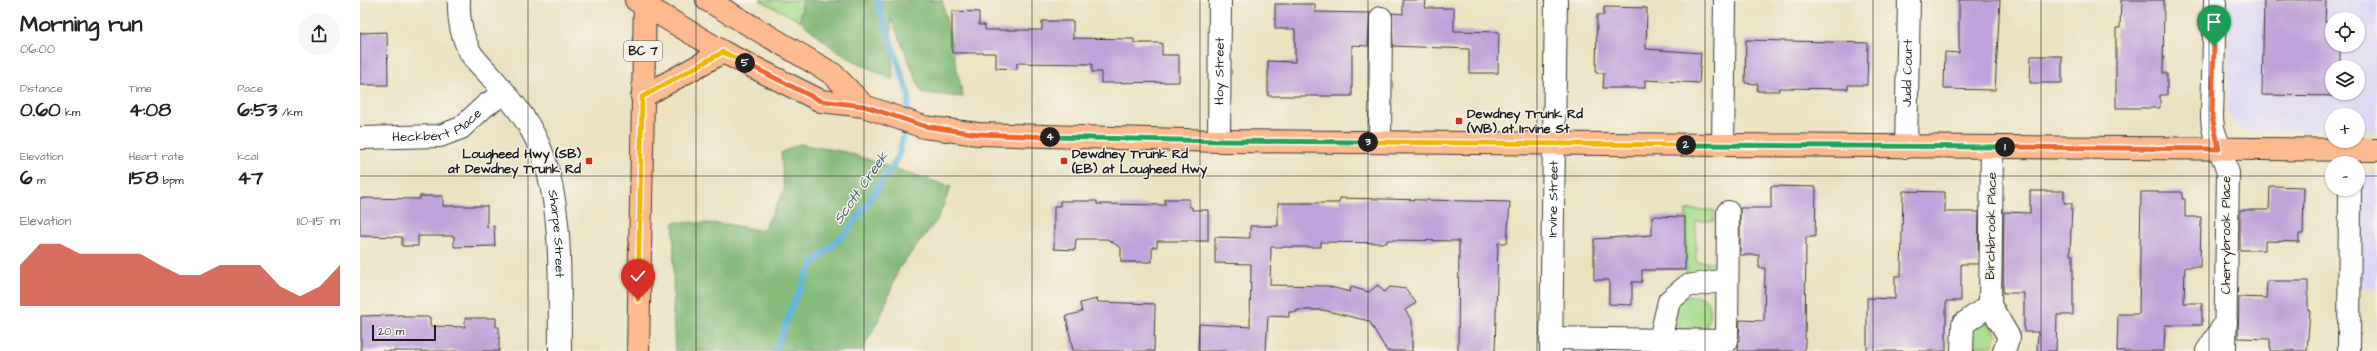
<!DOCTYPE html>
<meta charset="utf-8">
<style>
:root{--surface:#fff;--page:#f6f6f6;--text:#222;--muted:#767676;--accent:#c8321e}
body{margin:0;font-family:"Architects Daughter",sans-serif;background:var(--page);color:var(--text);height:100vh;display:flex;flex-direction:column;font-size:15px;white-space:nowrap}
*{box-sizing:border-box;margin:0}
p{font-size:13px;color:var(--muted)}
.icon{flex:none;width:22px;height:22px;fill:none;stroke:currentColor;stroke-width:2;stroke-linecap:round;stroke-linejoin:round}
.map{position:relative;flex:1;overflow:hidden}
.drawer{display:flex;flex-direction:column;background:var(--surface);width:360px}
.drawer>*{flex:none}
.buttons{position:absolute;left:1965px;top:12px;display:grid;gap:8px}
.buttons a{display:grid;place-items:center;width:40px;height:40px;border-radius:50%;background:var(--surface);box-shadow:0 1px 3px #0004;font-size:20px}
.scale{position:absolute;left:12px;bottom:10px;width:64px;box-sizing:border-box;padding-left:4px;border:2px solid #1c1c1c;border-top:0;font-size:11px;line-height:14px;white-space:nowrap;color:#1c1c1c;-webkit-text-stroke:3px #f7f3e8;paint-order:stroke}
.pin{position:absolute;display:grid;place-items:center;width:34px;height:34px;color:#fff;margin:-41px -17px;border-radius:50% 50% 50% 0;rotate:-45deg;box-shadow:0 0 4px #0007}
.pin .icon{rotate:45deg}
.km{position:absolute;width:20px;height:20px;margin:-10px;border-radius:50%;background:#222;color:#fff;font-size:11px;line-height:20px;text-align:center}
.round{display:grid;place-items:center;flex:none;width:42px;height:42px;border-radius:21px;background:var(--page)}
.overview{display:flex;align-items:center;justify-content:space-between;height:68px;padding:0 20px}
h1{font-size:22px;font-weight:800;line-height:30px}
.metrics{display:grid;grid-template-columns:repeat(3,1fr);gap:6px;height:68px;padding:4px 20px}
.metrics div{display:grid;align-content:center}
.metrics b{font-size:20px;font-weight:800}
.metrics small{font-size:11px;font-weight:400}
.metrics p{font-size:11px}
.chart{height:112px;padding:8px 20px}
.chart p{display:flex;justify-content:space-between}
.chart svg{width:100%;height:72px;margin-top:4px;fill:var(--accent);opacity:.7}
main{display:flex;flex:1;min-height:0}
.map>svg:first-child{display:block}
.built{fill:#dbd6f7;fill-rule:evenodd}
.green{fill:#a6dd8e;stroke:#617c55}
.forest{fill:#84bc79;stroke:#506c4a}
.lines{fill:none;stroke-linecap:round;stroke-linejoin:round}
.stream{stroke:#64b5df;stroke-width:6}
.building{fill:#c1a2da}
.minor-casing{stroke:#3b3a35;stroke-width:24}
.major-casing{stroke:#3b3a35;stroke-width:24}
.minor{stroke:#fff;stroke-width:22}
.major{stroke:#fcba8e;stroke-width:22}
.split-1-casing{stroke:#fff;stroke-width:8}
.split-2-casing{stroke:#fff;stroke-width:8}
.split-3-casing{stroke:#fff;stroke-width:8}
.split-4-casing{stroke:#fff;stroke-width:8}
.split-5-casing{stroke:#fff;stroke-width:8}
.split-6-casing{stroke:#fff;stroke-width:8}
.split-1{stroke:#f0652b;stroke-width:5}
.split-2{stroke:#22a559;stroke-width:5}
.split-3{stroke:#f5b400;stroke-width:5}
.split-4{stroke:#22a559;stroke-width:5}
.split-5{stroke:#f0652b;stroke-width:5}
.split-6{stroke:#f5b400;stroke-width:5}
.grid{fill:none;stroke:#1c1c1c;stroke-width:1;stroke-opacity:0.55}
.poi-dot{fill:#c8321e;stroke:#f7f3e8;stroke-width:1.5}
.labels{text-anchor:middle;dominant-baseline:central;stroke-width:3;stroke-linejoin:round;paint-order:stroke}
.shield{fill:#f7f3e8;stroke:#5e5c59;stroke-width:1}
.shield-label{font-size:12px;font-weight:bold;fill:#1c1c1c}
.street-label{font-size:13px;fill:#1c1c1c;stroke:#f7f3e8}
.poi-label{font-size:13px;font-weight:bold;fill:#1c1c1c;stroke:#f7f3e8;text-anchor:start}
.water-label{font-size:14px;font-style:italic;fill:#39596a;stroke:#f7f3e8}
</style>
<main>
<section class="drawer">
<div class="overview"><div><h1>Morning run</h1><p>06:00</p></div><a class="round"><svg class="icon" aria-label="share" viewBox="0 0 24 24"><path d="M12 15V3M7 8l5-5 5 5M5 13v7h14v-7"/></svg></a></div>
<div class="metrics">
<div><p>Distance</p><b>0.60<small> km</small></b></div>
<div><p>Time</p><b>4:08</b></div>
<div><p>Pace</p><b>6:53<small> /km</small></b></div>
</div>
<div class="metrics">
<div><p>Elevation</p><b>6<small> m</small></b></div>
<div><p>Heart rate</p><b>158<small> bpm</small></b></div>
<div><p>kcal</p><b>47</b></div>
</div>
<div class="chart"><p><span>Elevation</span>110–115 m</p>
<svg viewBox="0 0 160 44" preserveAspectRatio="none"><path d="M0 44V19L10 6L20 6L30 12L40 12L50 12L60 12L70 19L80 25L90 25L100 19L110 19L120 19L130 32L140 38L150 32L160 19V44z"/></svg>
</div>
</section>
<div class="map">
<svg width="2017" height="351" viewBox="0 0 2017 351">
<rect width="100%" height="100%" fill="#f7f3e8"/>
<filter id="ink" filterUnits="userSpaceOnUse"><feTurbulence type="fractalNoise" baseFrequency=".025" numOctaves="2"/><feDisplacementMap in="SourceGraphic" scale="8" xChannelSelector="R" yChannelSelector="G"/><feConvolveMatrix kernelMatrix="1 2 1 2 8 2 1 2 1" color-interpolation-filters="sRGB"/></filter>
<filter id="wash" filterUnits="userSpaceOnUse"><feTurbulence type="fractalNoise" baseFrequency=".012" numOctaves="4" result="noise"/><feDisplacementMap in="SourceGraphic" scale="16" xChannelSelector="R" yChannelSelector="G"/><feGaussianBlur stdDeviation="0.9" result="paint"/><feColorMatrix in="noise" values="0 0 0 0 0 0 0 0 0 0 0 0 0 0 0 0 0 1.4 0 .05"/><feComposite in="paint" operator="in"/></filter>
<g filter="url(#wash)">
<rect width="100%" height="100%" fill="#eae2c0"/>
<path class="built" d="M1870,0h147v131h-19v-16h-26v16h-83l-11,-4 -7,-9 -3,-8zM1972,19h26v26h-26zM1972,67h26v26h-26z
M2017,171v117h-28l9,-106 9,-10z"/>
<path class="green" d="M400,0h43l-3,21z
M1326,210h28v11h-18v41h17l-2,8 -5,4h-20z
M1338,296l9,4c5,11 5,18 -2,28h-24l-7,-3 -4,-15 13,-13z
M1624,319l13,16 -5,11 -14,1 -7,-13 4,-8z"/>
<path class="forest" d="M443,0h139l21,97 -41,-4 -31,-75 2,62 -54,-27 -39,-32z
M439,144l46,8 106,35 -14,33 -38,48 -18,47 -19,36h-187l-2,-39 1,-90 52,2 37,7 21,-40 -3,-38z"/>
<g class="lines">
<path class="stream" d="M416,351l16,-46 21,-42 33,-30 22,-30 31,-48 7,-32 3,-27 -32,-96"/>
</g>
<g id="blocks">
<path class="building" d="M1043,0h23l-1,8h29v23l45,1 -1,41h-29v-24l-76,-3 -1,-33 11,1z
M1599,0h41l-5,90 -51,-1 1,-37 14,1z
M1761,0h43l-1,73h4v22h-7v13h-44v-80h4z
M1904,0h62l-1,22h7v23h8v22h-8v26h8v3l-78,-1z
M915,4h40v8l55,1 -2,33 -16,-1v51h-84v-35l27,1v-33h-20z
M1244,7l43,1 -1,41 55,4 -2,30 -54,-3v8h-42l1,-15h-8l1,-58h7z
M592,11l27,1v13h6v5h57v-9h31v17l61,1v4h28v12h17v27l-78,1v-11h-9v-8l-75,-1v6l-21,-1v-15h-44z
M27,32l1,53h-28v-52z
M1386,40l122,3 -1,42h-19v4l-69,-1v3h-22l1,-7 -13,-1z
M1671,56h31v27h-32z
M1411,186l45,1 -1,50h-9l-1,106 -1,8h-66l2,-31 24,1 1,-48v-5h-6v-13h-19v-47h31z
M1910,186l34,1 -1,47h-4v8l-34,-1v9h-25v-40h29z
M1543,191l42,1v20h34l-1,52h-17v37h-15v50h-79v-53l28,1v-23h6z
M1670,191h34v12h8l-2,52h3v60h-16l-1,36h-19l1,-19h-14v-39h-21l1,-81 26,1z
M1781,192h41v7h3v18h16l-1,50h-15l-1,36h18v22h-37l-1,26h-47l1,-37h21z
M60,196h23v10h44v21l7,-1 1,20 -41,1v-11h-36v10h-16v-9l-42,-1v-38l60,1z
M980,198l170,4 -3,41h-9l-3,108h-37l1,-110 -72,-1v3l-66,-1v5h-50l-1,38 57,1 23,6 1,-5 18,5 9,-7 6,7 6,-5 16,2 10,14 -11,7 7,11v30h-25l-18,-30 -46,-11h-26v2h-8v5l-21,-1 -2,35h-68l1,-27 51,3 1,-63 -36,-1v-26l35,1v-12h28v-23h61z
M805,199h24v8h3v3h16v31h-51v6h-5v15h-31v-14l-14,-9h-31l-1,11 -21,-1v-43h6v-5h37v3l68,1z
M1292,216l33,1v53h-43v12h-10v23l-23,-1v-24h-15v-41l58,-4z
M1907,281h41v29h2l-3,41h-37v-12l-32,-1 1,-41 27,1z
M737,299l1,3 57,2 -1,47h-81l-7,-35 16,-4 -2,-9z
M43,315v2h27v9l35,1v-9h31v9h3v24h-138v-35z"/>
</g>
</g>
<g filter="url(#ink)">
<use href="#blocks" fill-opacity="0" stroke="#3b3a35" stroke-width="1"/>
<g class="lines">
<g class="minor-casing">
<g id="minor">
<path id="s1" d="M99,0c-1,19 2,35 11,52 6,10 17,19 24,28 19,22 38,45 48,73 22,59 17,135 18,198"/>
<path d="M1855,0l-3,117 1,11 15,45 -3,178"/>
<path id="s2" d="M0,138l80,-2 21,-8 25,-23 19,-12"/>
<path id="s3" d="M859,141l1,-141"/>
<path d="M1020,142l1,-124"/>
<path d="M1363,145l2,-145"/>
<path id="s4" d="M1546,147l3,-147"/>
<path d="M1632,147l-2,158 19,32 -5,14"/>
<path d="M1191,338l176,3 1,-129"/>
<path d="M1300,340l9,-39 18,-15 40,-6"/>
<path id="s5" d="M1191,351l5,-351"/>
<path d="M1602,351l1,-27 27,-19"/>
<path d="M1847,351l19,-29"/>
<path d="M1989,351l1,-162"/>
</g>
</g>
<g class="major-casing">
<path id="major" d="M276,0l87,52 98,49 43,5 60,21 54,7 241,7 1158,9
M347,0l126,74 31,32
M282,97l81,-45
M278,351l7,-351"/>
</g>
<use href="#minor" class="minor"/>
<use href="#major" class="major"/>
</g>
</g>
<g class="lines" filter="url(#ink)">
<g class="split-1-casing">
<path id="split-1" d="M1645,147l214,2 -7,-32 2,-71"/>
</g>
<g class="split-2-casing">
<path id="split-2" d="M1326,145l319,2"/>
</g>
<g class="split-3-casing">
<path id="split-3" d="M1008,142l318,3"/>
</g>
<g class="split-4-casing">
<path id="split-4" d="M690,137l169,4 149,1"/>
</g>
<g class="split-5-casing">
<path id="split-5" d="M385,63l76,38 43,5 60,20 54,8 72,3"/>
</g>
<g class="split-6-casing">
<path id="split-6" d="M278,300l4,-203 81,-45 22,11"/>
</g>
<use href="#split-1" class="split-1"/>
<use href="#split-2" class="split-2"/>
<use href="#split-3" class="split-3"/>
<use href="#split-4" class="split-4"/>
<use href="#split-5" class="split-5"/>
<use href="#split-6" class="split-6"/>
</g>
<path class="grid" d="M168,0v351M336,0v351M504,0v351M672,0v351M840,0v351M1008,0v351M1177,0v351M1345,0v351M1513,0v351M1681,0v351M1849,0v351M0,176h1972M1998,176h19"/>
<g class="poi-dot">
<rect x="1095" y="117" width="8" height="8" rx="2"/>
<rect x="225" y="157" width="8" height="8" rx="2"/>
<rect x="700" y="157" width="8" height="8" rx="2"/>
</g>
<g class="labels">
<rect class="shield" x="264" y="41" width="38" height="20" rx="3"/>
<g class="shield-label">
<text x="283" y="51">BC 7</text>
</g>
<g class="street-label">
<text stroke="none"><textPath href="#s3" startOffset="70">Hoy Street</textPath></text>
<text stroke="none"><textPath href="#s4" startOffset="74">Judd Court</textPath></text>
<text stroke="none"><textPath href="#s2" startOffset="80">Heckbert Place</textPath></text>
<text stroke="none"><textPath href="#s5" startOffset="152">Irvine Street</textPath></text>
<text transform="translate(1631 226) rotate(-89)">Birchbrook Place</text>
<text stroke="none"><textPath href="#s1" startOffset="261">Sharpe Street</textPath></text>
<text transform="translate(1866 235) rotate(-90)">Cherrybrook Place</text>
</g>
<g class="poi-label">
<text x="1107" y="114">Dewdney Trunk Rd<tspan x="1107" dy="15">(WB) at Irvine St</tspan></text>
<text x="221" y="154" text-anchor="end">Lougheed Hwy (SB)<tspan x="221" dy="15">at Dewdney Trunk Rd</tspan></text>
<text x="712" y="154">Dewdney Trunk Rd<tspan x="712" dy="15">(EB) at Lougheed Hwy</tspan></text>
</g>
<g class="water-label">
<text transform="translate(501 188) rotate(-55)">Scott Creek</text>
</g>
</g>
</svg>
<div class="buttons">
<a><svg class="icon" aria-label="locate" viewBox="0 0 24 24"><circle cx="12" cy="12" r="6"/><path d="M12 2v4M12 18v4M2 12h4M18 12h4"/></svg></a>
<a><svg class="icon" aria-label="layers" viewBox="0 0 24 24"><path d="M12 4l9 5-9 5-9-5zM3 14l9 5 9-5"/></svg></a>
<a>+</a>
<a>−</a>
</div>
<div class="scale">20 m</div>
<div class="pin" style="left:1854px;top:46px;background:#1e9e55"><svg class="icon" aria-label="arrive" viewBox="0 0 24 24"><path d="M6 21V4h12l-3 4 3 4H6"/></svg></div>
<div class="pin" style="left:278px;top:300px;background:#d93025"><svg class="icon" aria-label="check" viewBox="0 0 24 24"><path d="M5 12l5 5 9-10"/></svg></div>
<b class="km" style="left:1645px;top:147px">1</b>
<b class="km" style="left:1326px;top:145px">2</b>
<b class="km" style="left:1008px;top:142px">3</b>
<b class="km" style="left:690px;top:137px">4</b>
<b class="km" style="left:385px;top:63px">5</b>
</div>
</main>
